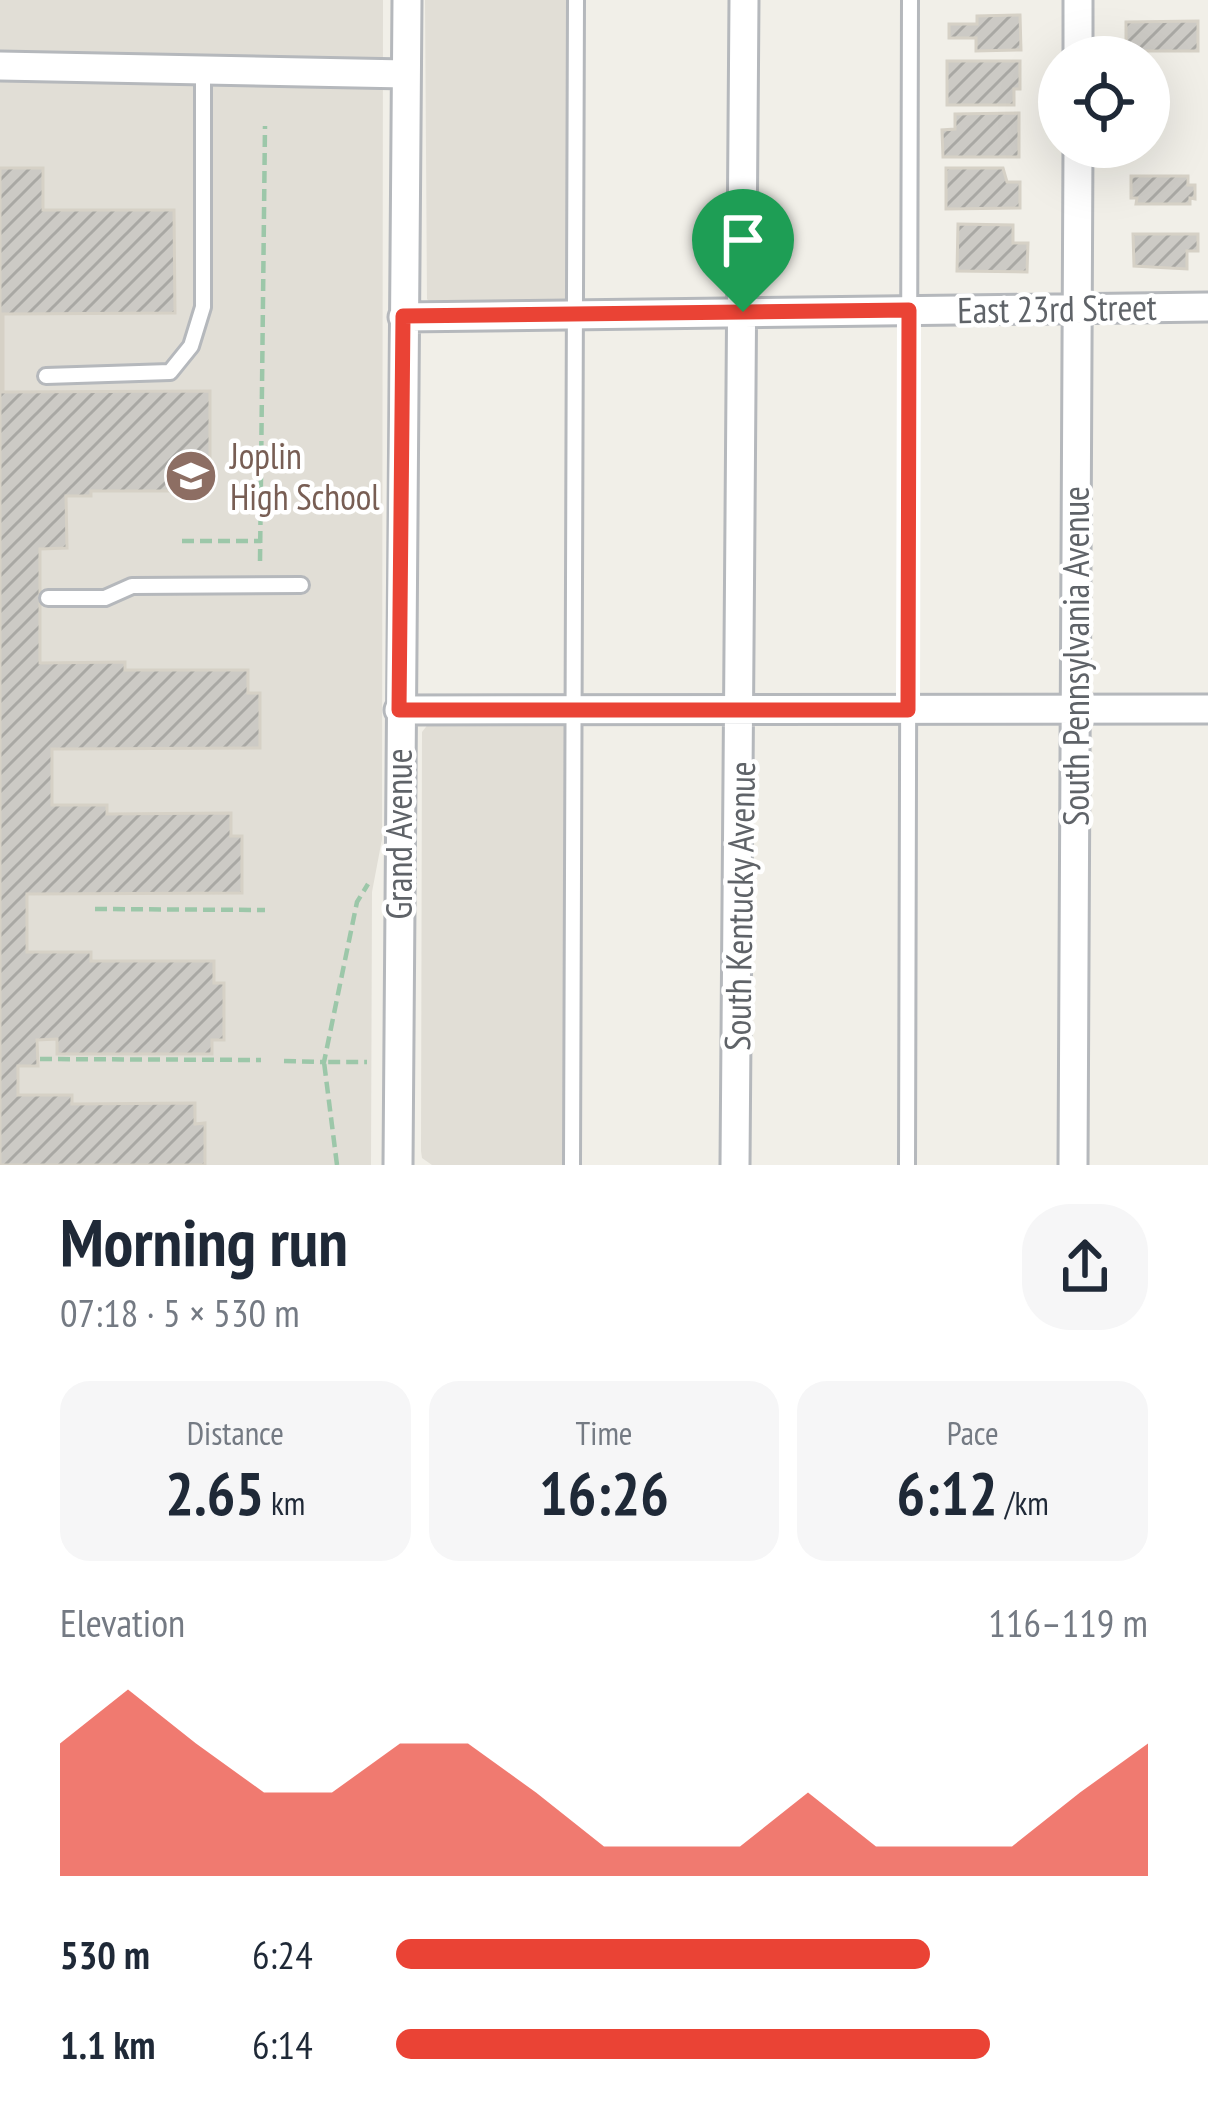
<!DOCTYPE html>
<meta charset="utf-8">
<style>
:root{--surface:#fff;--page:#f6f6f7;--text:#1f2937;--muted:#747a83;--accent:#ea4335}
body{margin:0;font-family:"PT Sans Narrow",sans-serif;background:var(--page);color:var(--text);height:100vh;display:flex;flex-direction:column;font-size:45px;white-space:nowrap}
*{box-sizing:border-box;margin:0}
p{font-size:39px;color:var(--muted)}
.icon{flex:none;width:66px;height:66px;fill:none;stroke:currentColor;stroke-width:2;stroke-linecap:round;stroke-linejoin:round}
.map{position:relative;height:1165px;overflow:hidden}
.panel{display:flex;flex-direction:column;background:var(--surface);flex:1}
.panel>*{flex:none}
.buttons{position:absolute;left:1038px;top:36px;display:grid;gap:24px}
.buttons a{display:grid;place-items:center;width:132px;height:132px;border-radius:50%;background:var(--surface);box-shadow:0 12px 48px #0002;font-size:60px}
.pin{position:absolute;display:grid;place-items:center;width:102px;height:102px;color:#fff;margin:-123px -51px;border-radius:50% 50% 50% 0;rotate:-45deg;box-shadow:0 0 12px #0007}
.pin .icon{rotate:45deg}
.round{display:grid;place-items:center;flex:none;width:126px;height:126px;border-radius:48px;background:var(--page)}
.summary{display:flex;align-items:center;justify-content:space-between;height:204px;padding:0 60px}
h1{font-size:66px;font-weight:700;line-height:90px}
.stats{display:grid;grid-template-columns:repeat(3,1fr);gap:18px;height:204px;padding:12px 60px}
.stats div{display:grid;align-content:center;border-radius:30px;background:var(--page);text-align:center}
.stats b{font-size:60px;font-weight:700}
.stats small{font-size:33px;font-weight:400}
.stats p{font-size:33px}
.chart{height:336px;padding:24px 60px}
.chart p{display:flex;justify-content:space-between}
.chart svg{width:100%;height:216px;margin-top:12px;fill:var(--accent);opacity:.7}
ul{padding:0 60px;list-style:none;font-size:39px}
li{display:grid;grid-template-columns:192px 144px 1fr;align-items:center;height:90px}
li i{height:30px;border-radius:15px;background:var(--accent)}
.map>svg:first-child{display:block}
.education{fill:#e1ded6}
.building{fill:url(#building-hatch);stroke:#d6d1c6;stroke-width:3}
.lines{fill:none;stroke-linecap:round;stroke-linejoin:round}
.service-casing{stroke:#b5b8bc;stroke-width:20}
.minor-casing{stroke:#b5b8bc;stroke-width:33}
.path{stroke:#9cc7a9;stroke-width:4.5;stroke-dasharray:12 6;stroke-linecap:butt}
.service{stroke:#fff;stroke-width:14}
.minor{stroke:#fff;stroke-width:27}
.route-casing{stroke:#fff;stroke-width:24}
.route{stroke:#ea4335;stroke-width:15}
.labels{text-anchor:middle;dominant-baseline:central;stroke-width:9;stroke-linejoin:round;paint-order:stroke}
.street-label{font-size:36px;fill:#5f6368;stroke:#fff}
.education-label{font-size:36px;fill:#785e54;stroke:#fff;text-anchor:start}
</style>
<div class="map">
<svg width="1208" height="1165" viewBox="0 0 1208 1165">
<defs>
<pattern id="building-hatch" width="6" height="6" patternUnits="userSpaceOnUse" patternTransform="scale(3)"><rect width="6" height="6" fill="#cccac5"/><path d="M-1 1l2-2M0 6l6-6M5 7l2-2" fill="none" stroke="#a9a8a4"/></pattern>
</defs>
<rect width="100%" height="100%" fill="#f1efe8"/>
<path class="education" d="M0,0h383l-1,839 -10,53 -1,273h-371z
M425,0h145l-1,308 -137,-3 -5,-6z
M565,721v444h-133l-10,-7 -1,-7 1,-419 7,-9z"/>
<path class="building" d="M1020,15l1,35 -45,1v-13h-27v-14h28v-8z
M1198,21v30h-72v-29z
M947,61h73v28h-6v16h-67z
M1149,67l2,13 10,2 1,24h-13z
M1019,113v44h-76l-1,-27 13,-1v-15z
M0,168h43v42h131l1,103 -172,1v78l207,-1v100h-119v5h-25l1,52 -27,1v114l85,-1v8h123v23h12v55l-208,1v56h55v9l124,-1v23h11v57l-215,1v58h64v9h123v22h10v57h-12v14h-155v-15l-20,1 1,26h-20v29h54v9l123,-1v21l10,-1v42h-205z
M946,168h57l4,14h13v26l-74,1z
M1131,176h57v9h7v14l-5,-1v6h-54l1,-6h-6z
M958,224l55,1v18h15l-1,29 -70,-1z
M1133,234h65v17h-11v18l-53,-3z"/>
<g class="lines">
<g class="service-casing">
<path id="service" d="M46,376l124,-4 21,-26 12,-39v-237
M48,598h57l27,-12 169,-1
M572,1165l4,-1165
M907,1165l3,-1165"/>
</g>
<g class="minor-casing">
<path id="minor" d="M1078,57v-57
M0,66l406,8
M403,317l805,-10
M399,710l809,-1
M398,1165l9,-1165
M735,1165l9,-1165
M1073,1165l5,-1018"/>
</g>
<path class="path" d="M182,541h79
M260,561l5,-435
M95,909l170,1
M40,1059l221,1
M284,1061l40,1 33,-160 11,-18
M337,1165l-13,-103h43"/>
<use href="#service" class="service"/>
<use href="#minor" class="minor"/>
</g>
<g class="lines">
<g class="route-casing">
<path id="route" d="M909,310l-1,400h-509l4,-394z"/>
</g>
<use href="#route" class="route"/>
</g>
<defs>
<g id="school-disc" transform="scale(2.7)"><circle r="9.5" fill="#8d6e63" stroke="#fff"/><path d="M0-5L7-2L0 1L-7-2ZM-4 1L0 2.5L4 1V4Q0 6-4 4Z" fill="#fff"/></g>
</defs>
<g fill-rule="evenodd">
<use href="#school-disc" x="191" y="476"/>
</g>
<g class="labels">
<g class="street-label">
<text transform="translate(1057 308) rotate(-1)">East 23rd Street</text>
<text transform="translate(1075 656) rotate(-90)">South Pennsylvania Avenue</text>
<text transform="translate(398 834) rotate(-90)">Grand Avenue</text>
<text transform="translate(739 906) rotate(-89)">South Kentucky Avenue</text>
</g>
<g class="education-label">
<text x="230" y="455">Joplin<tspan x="230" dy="41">High School</tspan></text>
</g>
</g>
</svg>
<div class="buttons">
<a><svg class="icon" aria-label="locate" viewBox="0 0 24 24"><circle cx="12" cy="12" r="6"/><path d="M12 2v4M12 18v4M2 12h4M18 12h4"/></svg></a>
</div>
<div class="pin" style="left:743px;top:312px;background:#1e9e55"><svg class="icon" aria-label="arrive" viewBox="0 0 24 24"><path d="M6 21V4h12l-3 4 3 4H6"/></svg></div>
</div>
<section class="panel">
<div class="summary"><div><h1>Morning run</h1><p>07:18 · 5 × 530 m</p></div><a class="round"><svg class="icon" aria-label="share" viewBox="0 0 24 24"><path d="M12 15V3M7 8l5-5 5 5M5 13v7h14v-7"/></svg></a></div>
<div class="stats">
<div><p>Distance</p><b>2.65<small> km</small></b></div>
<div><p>Time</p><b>16:26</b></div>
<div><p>Pace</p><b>6:12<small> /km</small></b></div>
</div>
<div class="chart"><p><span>Elevation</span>116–119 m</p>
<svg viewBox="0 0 160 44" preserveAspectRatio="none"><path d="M0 44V17L10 6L20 17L30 27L40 27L50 17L60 17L70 27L80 38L90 38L100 38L110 27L120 38L130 38L140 38L150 27L160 17V44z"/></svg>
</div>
<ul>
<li><b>530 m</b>6:24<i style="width:71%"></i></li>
<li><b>1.1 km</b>6:14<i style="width:79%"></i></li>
</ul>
</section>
